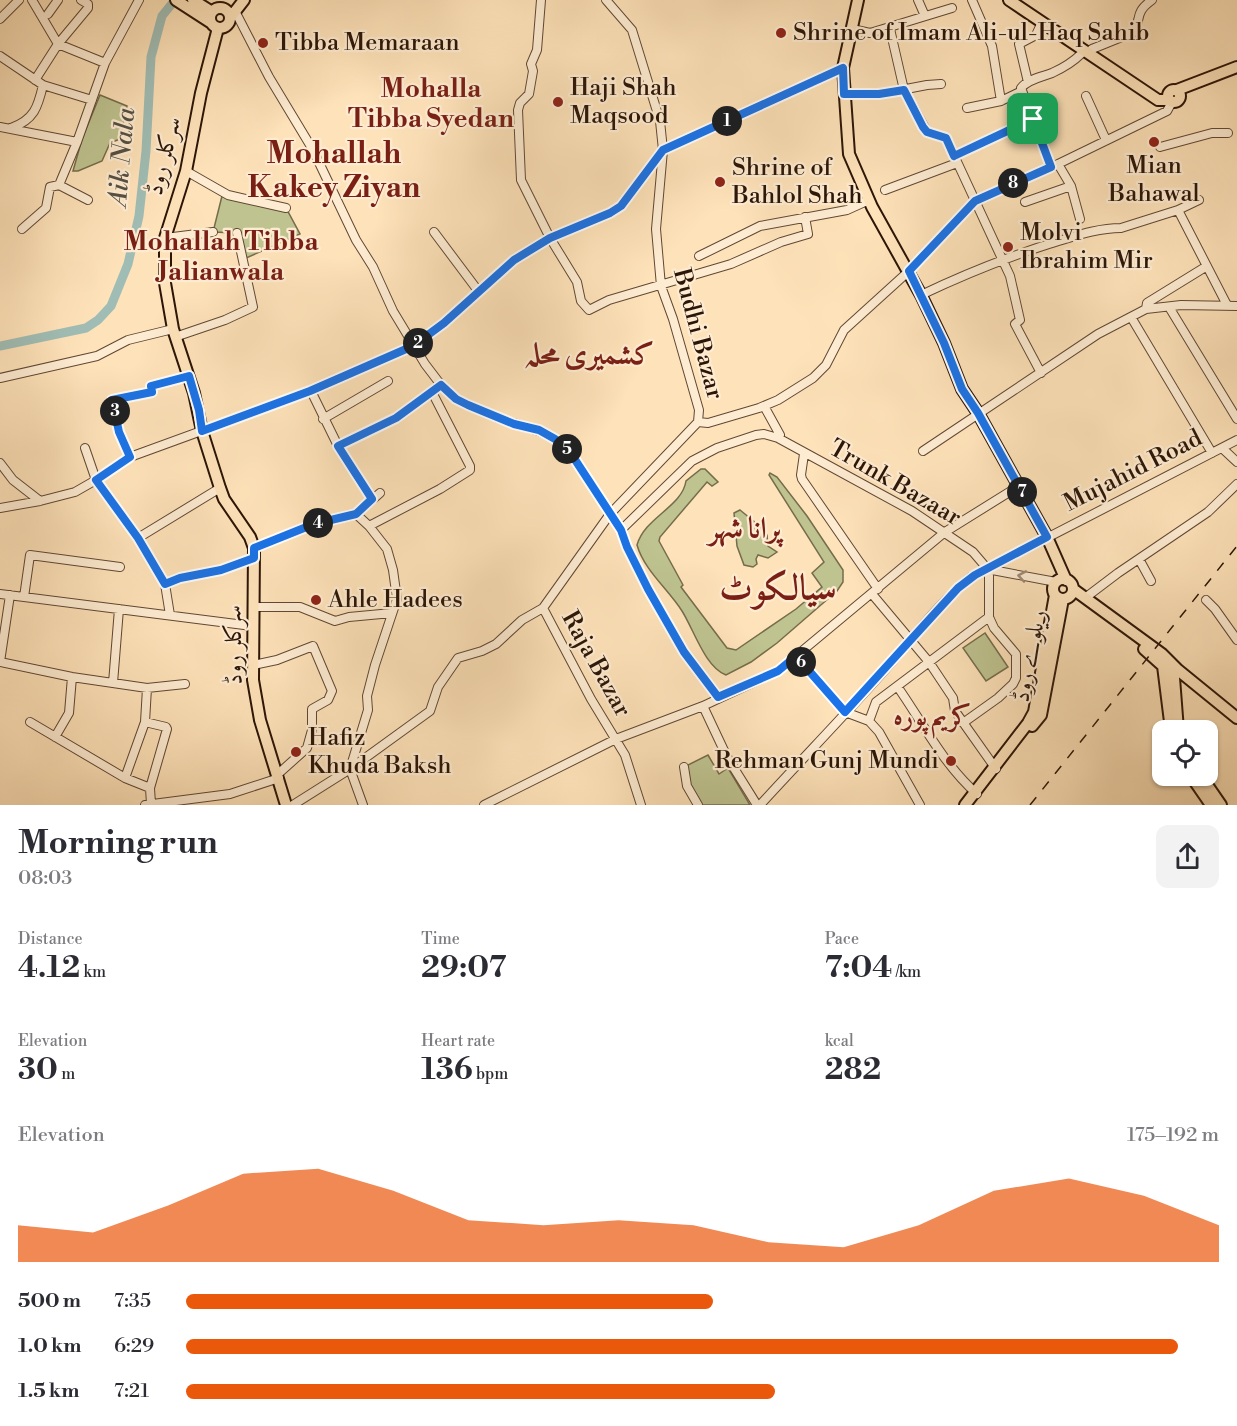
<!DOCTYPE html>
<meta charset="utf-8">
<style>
:root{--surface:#fff;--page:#f2f2f3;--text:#2b2b33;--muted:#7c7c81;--accent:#ea580c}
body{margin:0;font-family:"Libre Bodoni",Amiri,serif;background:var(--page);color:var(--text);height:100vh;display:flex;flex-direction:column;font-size:22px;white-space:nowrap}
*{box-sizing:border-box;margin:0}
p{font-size:20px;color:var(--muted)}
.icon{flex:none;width:33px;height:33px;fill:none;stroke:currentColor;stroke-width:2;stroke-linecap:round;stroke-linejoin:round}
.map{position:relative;height:805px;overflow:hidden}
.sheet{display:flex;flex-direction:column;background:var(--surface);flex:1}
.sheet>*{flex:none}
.buttons{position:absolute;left:1152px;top:720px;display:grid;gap:12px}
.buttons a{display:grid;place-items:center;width:66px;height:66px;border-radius:12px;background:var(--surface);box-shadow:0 2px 4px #0004;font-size:30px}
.pin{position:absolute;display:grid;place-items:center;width:51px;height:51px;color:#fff;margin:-26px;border-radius:12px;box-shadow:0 3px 9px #0006}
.km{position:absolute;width:30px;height:30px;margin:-15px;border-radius:50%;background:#222;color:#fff;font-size:16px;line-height:30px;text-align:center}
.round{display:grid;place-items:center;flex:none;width:63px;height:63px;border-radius:12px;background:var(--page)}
.overview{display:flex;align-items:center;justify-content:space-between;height:102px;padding:0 18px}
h1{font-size:33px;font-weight:800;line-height:45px}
.figures{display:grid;grid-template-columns:repeat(3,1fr);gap:9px;height:102px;padding:6px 18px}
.figures div{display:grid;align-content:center}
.figures b{font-size:30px;font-weight:800}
.figures small{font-size:16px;font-weight:400}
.figures p{font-size:16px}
.chart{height:168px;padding:12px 18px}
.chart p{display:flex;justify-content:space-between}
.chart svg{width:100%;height:108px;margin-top:6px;fill:var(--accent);opacity:.7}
ul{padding:0 18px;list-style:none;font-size:20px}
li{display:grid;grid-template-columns:96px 72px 1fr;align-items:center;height:45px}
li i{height:15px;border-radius:8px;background:var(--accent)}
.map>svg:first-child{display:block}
.green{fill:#bec390;stroke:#756c4c;stroke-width:1.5}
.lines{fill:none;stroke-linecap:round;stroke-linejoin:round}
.river{stroke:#a0bdb5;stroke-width:9}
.minor-casing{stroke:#604834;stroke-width:10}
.major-casing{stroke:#2c1507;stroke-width:14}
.minor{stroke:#feecd2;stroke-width:8}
.major{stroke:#fee2b9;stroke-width:10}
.rail{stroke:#2c1507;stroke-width:1.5;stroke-dasharray:10 10;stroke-linecap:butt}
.oneway{stroke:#a08b77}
.route-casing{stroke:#fff;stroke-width:12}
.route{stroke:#1a73e8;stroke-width:8}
.poi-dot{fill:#8f2418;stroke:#feecd2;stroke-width:2}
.labels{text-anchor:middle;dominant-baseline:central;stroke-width:4.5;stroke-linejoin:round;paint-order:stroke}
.poi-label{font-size:24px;fill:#2c1507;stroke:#feecd2;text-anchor:start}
.street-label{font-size:24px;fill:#2c1507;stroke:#feecd2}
.neighbourhood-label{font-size:26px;font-weight:bold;fill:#7a1f14;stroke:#feecd2}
.water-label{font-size:26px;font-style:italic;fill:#555044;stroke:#feecd2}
.district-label{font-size:30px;font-weight:bold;fill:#7a1f14;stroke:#feecd2}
.town-label{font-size:36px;font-weight:bold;fill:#7a1f14;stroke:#feecd2}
</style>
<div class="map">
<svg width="1237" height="805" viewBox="0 0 1237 805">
<rect width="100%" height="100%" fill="#fee2b9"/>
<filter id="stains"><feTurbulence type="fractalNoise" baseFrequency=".00333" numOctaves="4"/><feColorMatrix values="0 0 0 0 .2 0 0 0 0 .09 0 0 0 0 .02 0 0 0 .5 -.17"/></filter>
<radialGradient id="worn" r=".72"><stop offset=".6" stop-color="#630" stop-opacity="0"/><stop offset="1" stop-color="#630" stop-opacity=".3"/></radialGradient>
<path class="green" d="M100,95l27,11 -7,33 -10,4 -8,18 -24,10h-5l9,-32z
M223,192l63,16 14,26 -56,25 -7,-26 -24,-1z
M701,469h4l13,13 -6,4 -5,-4 -47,55 -1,4 24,44 -2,2 46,61 9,2 60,-41 26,-22 -10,-14 12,-11 -55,-87 1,-2 7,4 30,39 36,54v12l-6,9 -60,52 -26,19 -25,13c-21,-8 -32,-45 -44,-64 -14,-22 -38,-41 -45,-66 8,-28 45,-38 49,-64z
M740,510l22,18 5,7 1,11 9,6 -9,6 -10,-3 -2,4 1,5 -4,3 -9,-2 -7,-19 -3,-33z
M985,633l23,34 -22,14 -23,-33z
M708,755l11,19 9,-6 22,37h-52l-14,-38z"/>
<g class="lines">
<path class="river" d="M0,346l86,-18 12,-8 13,-14 17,-42 11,-48 7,-65 5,-94 11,-41 13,-16"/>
<g class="minor-casing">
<path id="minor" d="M32,0l26,44 47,19
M541,0l-4,50 -6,14 2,7 -4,23 -9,9 -2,7 3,70 29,58 27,44 4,19 8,9 20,-10 122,-36 50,-22 27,-8 -3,-17
M606,0l26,30 28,91 3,29 -7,79 5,57 12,33 26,91 -1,12
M918,0l7,16
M972,0l20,46 9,55
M235,11l34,66 44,73 43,90 17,27 20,44 32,53 16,21 15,14 42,19 41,13 16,8 15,13 51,78 6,17 21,42 36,63 34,45
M48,14l10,-14
M0,19l19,-19
M852,29l18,4 82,-25
M890,29l14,61 23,42 19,6 64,138 10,44 -5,4 26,49
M1092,49l42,-17c8,-15 0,-19 18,-32
M0,56l43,29 49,15
M35,80l23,-36 30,-36v-4l-7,-4
M1028,82l-9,-38 17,-9 6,-13
M844,94h36l47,-9 14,-1
M1086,96l20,44
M967,108l34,-7 21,-10
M0,127l77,15
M11,128c23,-8 27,-21 32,-43
M1160,147l52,-14h16
M954,156l79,-37
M1058,164l13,22 9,33
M1051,167l-30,-79c7,-9 21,-11 31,-15 11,-5 21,-11 29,-19l1,-5
M186,171l42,24 58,13
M59,185l18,-43 28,-79 34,-63
M885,190l72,-27
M1025,202l46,-16
M1178,210l21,-10
M22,229l24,-21 4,-21 9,-2 29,15
M434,232l45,60
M165,238l48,-6
M699,256l61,-30 87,-16 22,-10
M921,295c42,-20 84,-37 128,-51 24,-7 47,-16 72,-16l57,-18 49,95
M1169,307l68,112
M1146,309l1,-6 60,-37
M1131,317l81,136
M175,337l50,-17 28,-13 -16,-74
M0,378l97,-22 31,-16 45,-11
M311,391l27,55 34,53
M764,406l16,29 -2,3
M323,419l65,-38
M698,422l10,1 51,-15 19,-8 35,-22 13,-13 18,-35 65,-59 66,-70 83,-37 109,-53 5,-9
M338,446l58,-28 45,-33
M85,448l11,32 42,58 27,46 5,31
M1222,448l15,14
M923,451l175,-117 48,-25 35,-4 56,1
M804,454l-3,21 1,4 76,110
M130,457l-11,-25 -7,-32 40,-8 -1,-6 38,-10
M0,463l13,17 27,21
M0,508l40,-7 35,-9 21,-12 34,-23 181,-66 102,-45 31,-23 70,-63 36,-22 60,-25 11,-7 42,-56 180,-82
M356,514l13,12 18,23 6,21 4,29 -22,66 -8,31 1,14 -18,59 13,36
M369,526l71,-37 30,-19v-4l-38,-74
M621,530l71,-69 25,-13 39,-13 8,-1 14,4 134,73 61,41 12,14 4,10v41l5,11 22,26v24l-3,6 -15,14 -35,25
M138,538l82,-50
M254,548l59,-24 43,-10 24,-21
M1139,559l12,22
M987,569l69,13
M165,584l15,-6 41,-8 33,-12
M0,594l252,32
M872,594l57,68 24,36 2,13 41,58
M24,597l6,-42 90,12
M1085,598l33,-25 90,-61 29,-28
M1206,600l9,9 22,31
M254,607h46l35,14 14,-4 43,-4
M543,608l48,91 34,56 16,50
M796,656l49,56 24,9 10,11 41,73
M0,662l72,15 75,11 38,-4
M0,662l10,-67
M253,665l24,-5 36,-14 19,45 -4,9 -16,9v21l-5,18 -29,26
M113,683l6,-74
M897,686c26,37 46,78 80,108
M703,706l24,51 30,48
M869,721l7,-19 113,-85
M30,722l95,56 25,10
M145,722l21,5 1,2 -17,59 1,16
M55,737l14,-24 3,-36
M684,767l3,19 11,19
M125,778l20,-56 2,-34
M145,805l85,-11 49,-16
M293,805l57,-36 80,-58 8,-24 20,-29 24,-7 14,-7 26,-24 21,-12 67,-94 88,-92
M484,805l132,-66 87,-33 75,-35 167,-139 74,-46
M760,805c43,-47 88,-93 130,-141 26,-30 50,-62 81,-87l266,-137"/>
</g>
<g class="major-casing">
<path id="major" d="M176,0l34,22
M193,0l19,12
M858,0l-15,68 6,86 23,53 49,88 23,48 18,46 16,24 69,124 19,43
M1009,0l149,100h11
M210 18a10 10 0 1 1 20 0a10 10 0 1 1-20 0Z
M230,18l14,-18
M218,28l-17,65 -15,78 -21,67v45l8,46 21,64 8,38 18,57 4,11 26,38 4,11 -1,132 7,40 26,85
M1168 96a6 6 0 1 1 12 0a6 6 0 1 1-12 0Z
M1177,90l60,-23
M1053 589a10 10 0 1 1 20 0a10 10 0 1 1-20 0Z
M1073,589l89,65 16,16 59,48
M1144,649l19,17 8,64
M1173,665l5,65
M1032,726l9,-11 22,-116
M1191,776l20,29
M1201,776l20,29
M965,805l63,-82 6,-11 21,-117"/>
</g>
<use href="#minor" class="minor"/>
<use href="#major" class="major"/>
<path class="rail" d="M1030,805l207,-259"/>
</g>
<defs><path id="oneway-chevron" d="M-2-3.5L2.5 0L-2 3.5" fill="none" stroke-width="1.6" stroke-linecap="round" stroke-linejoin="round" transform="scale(1.5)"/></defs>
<use class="oneway" href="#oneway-chevron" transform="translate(1022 576) rotate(-170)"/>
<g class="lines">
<g class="route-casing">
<path id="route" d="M843,68l1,26h35l25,-4 19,37 4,5 19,6 8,18 79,-37 18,48 -76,34 -66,70 35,72 18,46 16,24 69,124 -72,38 -17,13 -113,124 -49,-56 -18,15 -60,26 -34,-45 -36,-63 -21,-42 -6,-17 -51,-78 -15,-13 -16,-9 -25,-6 -46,-19 -12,-6 -15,-14 -45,33 -58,28 34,53 -16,15 -42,10 -60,24v10l-33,12 -41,8 -15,6 -27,-46 -42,-58 34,-23 -11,-25 -7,-32 40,-8 -1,-6 38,-10 10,34 3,21 108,-40 103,-45 31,-23 70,-63 36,-22 60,-25 11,-7 42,-56z"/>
</g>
<use href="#route" class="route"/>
</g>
<g class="poi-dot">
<circle cx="781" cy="33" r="6"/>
<circle cx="263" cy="43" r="6"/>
<circle cx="558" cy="102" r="6"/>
<circle cx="1154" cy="142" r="6"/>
<circle cx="720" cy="182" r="6"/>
<circle cx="1008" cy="247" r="6"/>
<circle cx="316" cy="600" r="6"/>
<circle cx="296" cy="752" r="6"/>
<circle cx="951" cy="761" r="6"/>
</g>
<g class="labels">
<g class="poi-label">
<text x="793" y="33">Shrine of Imam Ali-ul-Haq Sahib</text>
<text x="275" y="43">Tibba Memaraan</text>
<text x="570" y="88">Haji Shah<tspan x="570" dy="28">Maqsood</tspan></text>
<text x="1154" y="166" text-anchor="middle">Mian<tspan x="1154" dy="28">Bahawal</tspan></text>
<text x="732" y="168">Shrine of<tspan x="732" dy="28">Bahlol Shah</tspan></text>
<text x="1020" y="233">Molvi<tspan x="1020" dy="28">Ibrahim Mir</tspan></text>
<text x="328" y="600">Ahle Hadees</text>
<text x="308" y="738">Hafiz<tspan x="308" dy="28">Khuda Baksh</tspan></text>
<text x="939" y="761" text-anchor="end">Rehman Gunj Mundi</text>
</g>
<g class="street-label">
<text transform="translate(164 156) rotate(-76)">سرکلر روڈ</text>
<text transform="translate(698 334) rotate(75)">Budhi Bazar</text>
<text transform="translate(1133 471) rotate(-27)">Mujahid Road</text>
<text transform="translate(895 483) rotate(30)">Trunk Bazaar</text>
<text transform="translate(234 645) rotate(-91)">سرکلر روڈ</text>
<text transform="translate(1030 656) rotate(-79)">ریلوے روڈ</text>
<text transform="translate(596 664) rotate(61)">Raja Bazar</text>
</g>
<g class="neighbourhood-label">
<text x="431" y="89">Mohalla<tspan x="431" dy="30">Tibba Syedan</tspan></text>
<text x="221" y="242">Mohallah Tibba<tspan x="221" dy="30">Jalianwala</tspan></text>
<text x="932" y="717">کریم پورہ</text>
</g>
<g class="water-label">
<text transform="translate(122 157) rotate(-85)">Aik Nala</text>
</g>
<g class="district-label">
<text x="334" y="154">Mohallah<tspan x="334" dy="34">Kakey Ziyan</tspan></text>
<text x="589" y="355">کشمیری محلہ</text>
<text x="745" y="529">پرانا شہر</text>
</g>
<g class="town-label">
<text x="778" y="588">سیالکوٹ</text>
</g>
</g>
<rect width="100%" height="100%" filter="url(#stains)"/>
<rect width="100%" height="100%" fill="url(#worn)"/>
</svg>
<div class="buttons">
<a><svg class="icon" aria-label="locate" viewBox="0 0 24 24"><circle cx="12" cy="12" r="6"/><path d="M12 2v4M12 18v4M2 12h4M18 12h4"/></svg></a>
</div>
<div class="pin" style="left:1033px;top:119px;background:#1e9e55"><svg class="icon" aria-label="arrive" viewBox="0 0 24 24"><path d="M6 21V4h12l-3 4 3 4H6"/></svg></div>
<b class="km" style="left:727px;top:121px">1</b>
<b class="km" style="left:418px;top:343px">2</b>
<b class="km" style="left:115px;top:411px">3</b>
<b class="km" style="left:318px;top:523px">4</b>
<b class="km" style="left:567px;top:449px">5</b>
<b class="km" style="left:801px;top:662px">6</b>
<b class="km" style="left:1022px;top:492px">7</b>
<b class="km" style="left:1013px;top:183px">8</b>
</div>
<section class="sheet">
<div class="overview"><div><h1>Morning run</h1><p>08:03</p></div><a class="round"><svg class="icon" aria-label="share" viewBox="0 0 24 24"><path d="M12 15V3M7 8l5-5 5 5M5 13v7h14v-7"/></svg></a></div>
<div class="figures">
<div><p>Distance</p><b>4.12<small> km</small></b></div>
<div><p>Time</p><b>29:07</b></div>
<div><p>Pace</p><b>7:04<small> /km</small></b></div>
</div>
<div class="figures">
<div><p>Elevation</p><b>30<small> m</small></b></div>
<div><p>Heart rate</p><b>136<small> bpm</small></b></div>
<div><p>kcal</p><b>282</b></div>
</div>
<div class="chart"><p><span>Elevation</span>175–192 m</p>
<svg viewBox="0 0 160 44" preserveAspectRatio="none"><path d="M0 44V29L10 32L20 21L30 8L40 6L50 15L60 27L70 29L80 27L90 29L100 36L110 38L120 29L130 15L140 10L150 17L160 29V44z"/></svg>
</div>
<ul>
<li><b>500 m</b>7:35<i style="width:51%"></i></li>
<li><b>1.0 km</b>6:29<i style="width:96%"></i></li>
<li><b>1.5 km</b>7:21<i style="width:57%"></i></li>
</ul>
</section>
